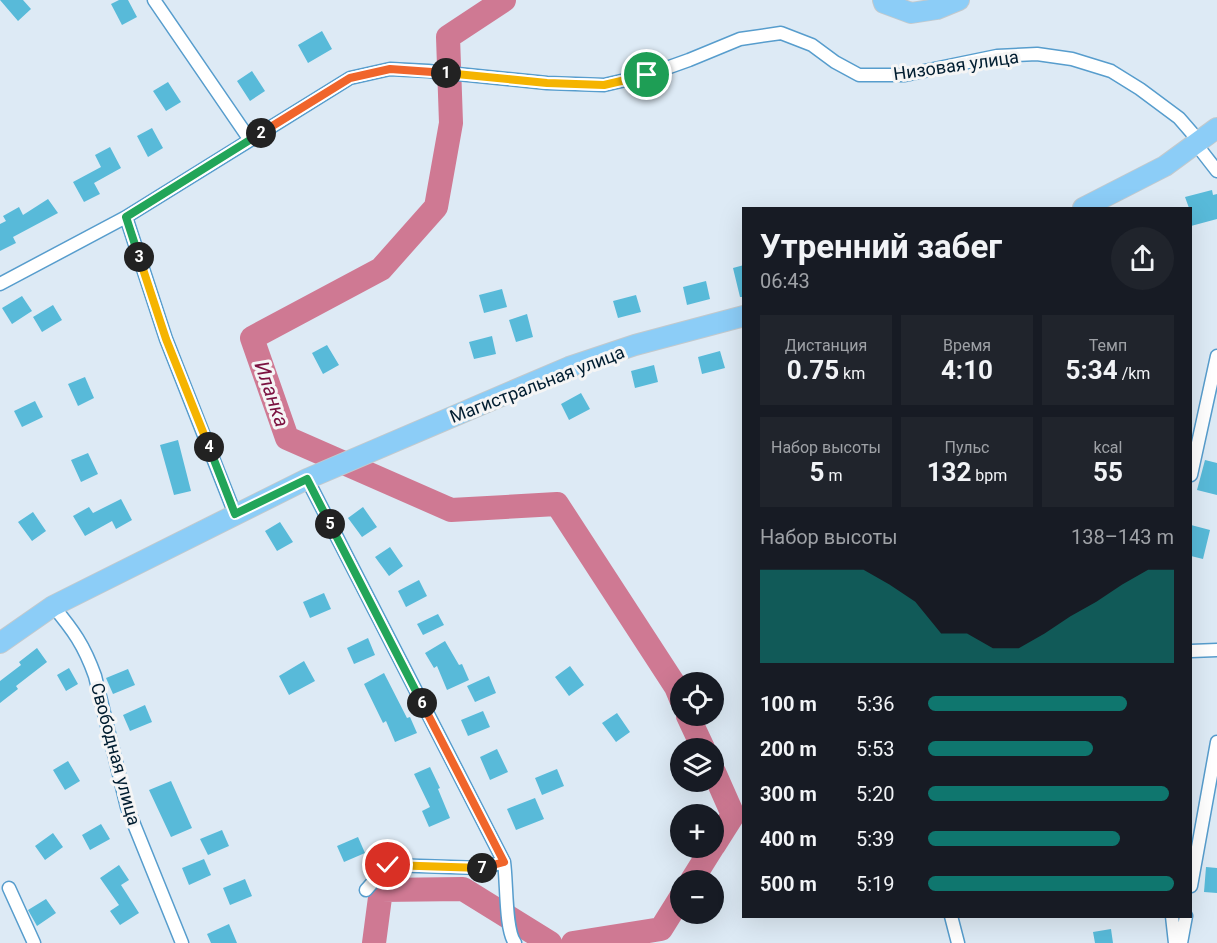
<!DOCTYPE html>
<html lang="ru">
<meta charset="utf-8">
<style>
:root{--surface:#171b24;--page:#20242c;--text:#f1f3f6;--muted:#9ea1a6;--accent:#0f766e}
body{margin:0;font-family:Roboto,sans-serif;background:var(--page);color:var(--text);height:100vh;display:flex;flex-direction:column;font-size:22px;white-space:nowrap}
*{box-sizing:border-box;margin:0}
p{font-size:20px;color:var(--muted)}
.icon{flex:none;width:33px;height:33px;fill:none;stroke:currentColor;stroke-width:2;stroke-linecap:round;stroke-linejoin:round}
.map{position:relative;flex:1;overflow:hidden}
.side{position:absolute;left:742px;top:207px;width:450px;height:711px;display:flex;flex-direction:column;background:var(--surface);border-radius:0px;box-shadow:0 6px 24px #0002}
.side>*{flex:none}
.tools{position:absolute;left:670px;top:672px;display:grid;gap:12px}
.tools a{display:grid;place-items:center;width:54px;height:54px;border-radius:50%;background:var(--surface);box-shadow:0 6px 24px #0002;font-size:30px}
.pin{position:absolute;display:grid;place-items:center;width:51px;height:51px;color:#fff;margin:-26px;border:3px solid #fff;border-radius:50%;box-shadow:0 2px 6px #0007}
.km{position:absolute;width:30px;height:30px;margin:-15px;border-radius:50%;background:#222;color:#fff;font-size:16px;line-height:30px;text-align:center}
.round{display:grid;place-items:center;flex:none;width:63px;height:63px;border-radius:32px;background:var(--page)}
.headline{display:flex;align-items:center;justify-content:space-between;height:102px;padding:0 18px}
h1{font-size:33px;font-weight:700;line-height:45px}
.figures{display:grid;grid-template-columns:repeat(3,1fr);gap:9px;height:102px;padding:6px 18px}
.figures div{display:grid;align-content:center;border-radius:0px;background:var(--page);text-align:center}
.figures b{font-size:26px;font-weight:700}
.figures small{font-size:16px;font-weight:400}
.figures p{font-size:16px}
.chart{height:168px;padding:12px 18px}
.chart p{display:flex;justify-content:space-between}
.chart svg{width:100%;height:108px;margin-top:6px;fill:var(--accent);opacity:.7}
ul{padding:0 18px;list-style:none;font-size:20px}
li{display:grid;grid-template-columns:96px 72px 1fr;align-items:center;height:45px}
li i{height:15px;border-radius:8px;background:var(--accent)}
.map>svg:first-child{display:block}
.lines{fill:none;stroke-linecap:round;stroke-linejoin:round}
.river{stroke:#cf7993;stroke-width:24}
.building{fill:#58bad9}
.street-casing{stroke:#579dcd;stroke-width:15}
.primary-casing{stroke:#c2c9cd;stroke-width:22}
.street{stroke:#fff;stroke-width:12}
.primary{stroke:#8ccdf7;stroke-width:20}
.split-1-casing{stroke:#fff;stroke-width:12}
.split-2-casing{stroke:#fff;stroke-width:12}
.split-3-casing{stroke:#fff;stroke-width:12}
.split-4-casing{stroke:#fff;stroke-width:12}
.split-5-casing{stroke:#fff;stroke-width:12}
.split-6-casing{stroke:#fff;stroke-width:12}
.split-7-casing{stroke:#fff;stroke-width:12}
.split-8-casing{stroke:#fff;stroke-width:12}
.split-1{stroke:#f5b400;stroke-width:8}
.split-2{stroke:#f0652b;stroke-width:8}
.split-3{stroke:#22a559;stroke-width:8}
.split-4{stroke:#f5b400;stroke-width:8}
.split-5{stroke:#22a559;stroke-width:8}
.split-6{stroke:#22a559;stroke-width:8}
.split-7{stroke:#f0652b;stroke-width:8}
.split-8{stroke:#f5b400;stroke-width:8}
.labels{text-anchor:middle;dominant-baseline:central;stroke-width:6;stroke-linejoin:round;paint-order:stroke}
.street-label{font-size:18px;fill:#011d30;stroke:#f5f5f5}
.water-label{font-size:20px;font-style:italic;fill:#7b1140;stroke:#f5f5f5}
</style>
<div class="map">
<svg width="1217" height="943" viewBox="0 0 1217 943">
<rect width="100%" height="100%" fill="#ddeaf5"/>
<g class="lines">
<path class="river" d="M504,0l-56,37 3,86 -15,84 -55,62 -129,69 35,100 164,72 106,-6 119,183 5,12
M688,716l15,32
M714,772l19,43 -19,30
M692,880l20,-32
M374,943l7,-53 82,-1 87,54
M573,943l88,-14 20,-32"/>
</g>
<path class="building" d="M0,0h23l8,9 -13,12z
M119,0h9l9,17 -15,8 -11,-21z
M322,31l10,18 -24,14 -10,-18z
M252,71l13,20 -15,10 -13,-20z
M168,82l13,20 -15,9 -13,-20z
M152,128l11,20 -15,9 -11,-21z
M110,147l11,21 -27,15 6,11 -16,8 -11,-20 28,-15 -6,-12z
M1212,190l1,5 4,-1v25l-26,7v-18h-2l-4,-11z
M48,199l10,14 -45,24 3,6 -16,8v-27l6,-3 -3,-5 16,-9 4,8z
M744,265v32h-4l-7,-29z
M706,281l4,18 -23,6 -4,-18z
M502,289l5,18 -23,6 -5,-18z
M636,295l5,17 -23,6 -5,-17z
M22,296l10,15 -20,13 -10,-16z
M53,305l9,15 -20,12 -9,-15z
M527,314l6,23 -17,5 -7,-22z
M492,336l4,18 -22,5 -5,-17z
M327,345l12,20 -16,9 -11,-21z
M720,351l5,17 -23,6 -4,-17z
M654,365l4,17 -23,6 -4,-17z
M85,377l9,21 -16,8 -10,-22z
M581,393l9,16 -21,11 -8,-16z
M35,401l8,16 -21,10 -8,-16z
M178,440l13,51 -17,4 -14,-50z
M88,453l10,21 -17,8 -10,-22z
M1205,460l12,3v32l-20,-5z
M121,499l11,21 -16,9 -4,-8 -27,15 -12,-20 16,-9 4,6z
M363,507l14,20 -15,10 -14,-19z
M33,512l13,19 -14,10 -14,-19z
M280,522l13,20 -16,9 -12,-20z
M1191,525l19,5 -7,29 -12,-3z
M390,547l13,19 -14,10 -14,-19z
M419,580l8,16 -21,11 -8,-16z
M324,593l7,16 -21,9 -7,-16z
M438,614l6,11 -21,10 -6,-11z
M368,638l7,17 -21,9 -7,-16z
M445,641l14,24 3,-1 7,16 -22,10 -10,-24 -3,2 -9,-15z
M37,648l10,14 -31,24 2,3 -18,14v-22l21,-16 -2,-3z
M304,661l11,20 -26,14 -10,-19z
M570,666l14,19 -15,11 -14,-19z
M69,668l9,16 -12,7 -9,-16z
M128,669l7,16 -22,9 -7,-16z
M384,673l23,45 3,-1 7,16 -22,9 -9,-21 -3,2 -19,-39z
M489,676l7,17 -21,9 -8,-16z
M145,705l7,17 -22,9 -7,-16z
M483,711l7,16 -22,9 -7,-16z
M617,713l13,19 -14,10 -14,-19z
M497,749l11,23 -18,8 -10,-23z
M68,761l12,20 -15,9 -12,-20z
M430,767l10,21 -2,1 12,29 -21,9 -7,-16 8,-4 -16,-33z
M557,769l7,17 -22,9 -7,-17z
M171,781l21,47 -21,9 -22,-47z
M535,798l9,21 -28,11 -9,-21z
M101,824l9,15 -20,11 -8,-15z
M222,830l7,16 -21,9 -8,-16z
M53,833l10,14 -18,13 -10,-14z
M358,837l7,16 -21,9 -7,-16z
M204,859l7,16 -22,10 -7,-17z
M119,865l10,15 -8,5 18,28 -19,12 -10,-14 9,-6 -19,-27z
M1206,867l11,1v25l-13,-1z
M245,879l7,17 -22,9 -7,-17z
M46,899l10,14 -19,13 -9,-16z
M229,924l8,19h-26l-4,-9z
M1111,929l2,14h-18l-2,-11z"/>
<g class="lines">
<g class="street-casing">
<path id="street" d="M154,0l96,140
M1196,144l21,27
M0,284l126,-67
M1191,475l26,-119
M307,479l197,383 -22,6 -94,-3 -22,25
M235,514l-69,-175 -40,-122 224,-139 40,-9 38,2 119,12 57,2 43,-10 42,-15 51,-21 41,-6 31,12 23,17 24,13h46l92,-19 40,-2 35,5 39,12 29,18 39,29 20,23
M53,606c20,24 31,39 42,70l32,131 55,136
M1191,651l26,-1
M504,862c3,20 1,68 11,81
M1191,886l26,-144
M9,888l25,55
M951,916l7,27
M1172,916l3,27
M1181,943l5,-27"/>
</g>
<g class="primary-casing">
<path id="primary" d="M883,0l1,3 27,10 26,-4 22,-9
M1083,208l82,-42 52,-38
M0,643l53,-37 254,-127 262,-112 66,-22 109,-29"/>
</g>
<use href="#street" class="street"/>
<use href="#primary" class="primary"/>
</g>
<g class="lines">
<g class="split-1-casing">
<path id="split-1" d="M446,73l101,10 57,2 43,-10"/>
</g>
<g class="split-2-casing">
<path id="split-2" d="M261,133l89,-55 40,-9 56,4"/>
</g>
<g class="split-3-casing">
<path id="split-3" d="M139,257l-13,-40 135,-84"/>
</g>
<g class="split-4-casing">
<path id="split-4" d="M139,257l27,82 43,108"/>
</g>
<g class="split-5-casing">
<path id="split-5" d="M209,447l26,67 72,-35 23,45"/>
</g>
<g class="split-6-casing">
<path id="split-6" d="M330,524l92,179"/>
</g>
<g class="split-7-casing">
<path id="split-7" d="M422,703l82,159 -22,6"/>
</g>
<g class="split-8-casing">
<path id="split-8" d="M388,865l94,3"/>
</g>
<use href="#split-1" class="split-1"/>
<use href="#split-2" class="split-2"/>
<use href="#split-3" class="split-3"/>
<use href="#split-4" class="split-4"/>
<use href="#split-5" class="split-5"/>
<use href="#split-6" class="split-6"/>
<use href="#split-7" class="split-7"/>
<use href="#split-8" class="split-8"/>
</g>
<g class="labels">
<g class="street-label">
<text transform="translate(956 65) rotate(-8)">Низовая улица</text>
<text transform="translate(537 384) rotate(-21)">Магистральная улица</text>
<text transform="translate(116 754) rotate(75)">Свободная улица</text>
</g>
<g class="water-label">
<text transform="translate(272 394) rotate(71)">Иланка</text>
</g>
</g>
</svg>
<div class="tools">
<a><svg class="icon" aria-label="locate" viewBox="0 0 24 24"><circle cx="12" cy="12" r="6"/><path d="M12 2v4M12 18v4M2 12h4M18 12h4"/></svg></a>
<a><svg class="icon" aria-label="layers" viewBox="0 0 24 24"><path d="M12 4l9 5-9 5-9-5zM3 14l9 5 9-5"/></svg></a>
<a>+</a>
<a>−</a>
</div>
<div class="pin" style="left:647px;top:75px;background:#1e9e55"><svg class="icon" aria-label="arrive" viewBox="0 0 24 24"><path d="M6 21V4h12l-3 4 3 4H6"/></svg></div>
<div class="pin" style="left:388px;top:865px;background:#d93025"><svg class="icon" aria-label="check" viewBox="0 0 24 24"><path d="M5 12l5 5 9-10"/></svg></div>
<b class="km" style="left:446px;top:73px">1</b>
<b class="km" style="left:261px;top:133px">2</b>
<b class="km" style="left:139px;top:257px">3</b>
<b class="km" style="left:209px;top:447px">4</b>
<b class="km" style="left:330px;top:524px">5</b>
<b class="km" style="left:422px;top:703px">6</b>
<b class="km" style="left:482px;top:868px">7</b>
<section class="side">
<div class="headline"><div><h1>Утренний забег</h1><p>06:43</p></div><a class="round"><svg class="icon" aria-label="share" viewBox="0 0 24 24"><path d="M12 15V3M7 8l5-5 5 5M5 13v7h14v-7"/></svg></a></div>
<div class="figures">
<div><p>Дистанция</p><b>0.75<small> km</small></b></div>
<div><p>Время</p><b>4:10</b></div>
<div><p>Темп</p><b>5:34<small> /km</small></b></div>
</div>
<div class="figures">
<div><p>Набор высоты</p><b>5<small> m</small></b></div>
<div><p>Пульс</p><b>132<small> bpm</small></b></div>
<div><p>kcal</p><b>55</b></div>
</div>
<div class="chart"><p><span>Набор высоты</span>138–143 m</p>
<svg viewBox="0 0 160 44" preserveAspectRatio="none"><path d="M0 44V6L10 6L20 6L30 6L40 6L50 12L60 19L70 32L80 32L90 38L100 38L110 32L120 25L130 19L140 12L150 6L160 6V44z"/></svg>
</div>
<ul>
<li><b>100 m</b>5:36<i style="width:81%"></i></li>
<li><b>200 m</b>5:53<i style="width:67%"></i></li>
<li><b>300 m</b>5:20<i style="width:98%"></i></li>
<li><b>400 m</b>5:39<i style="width:78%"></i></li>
<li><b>500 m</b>5:19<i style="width:100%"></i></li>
</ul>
</section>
</div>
